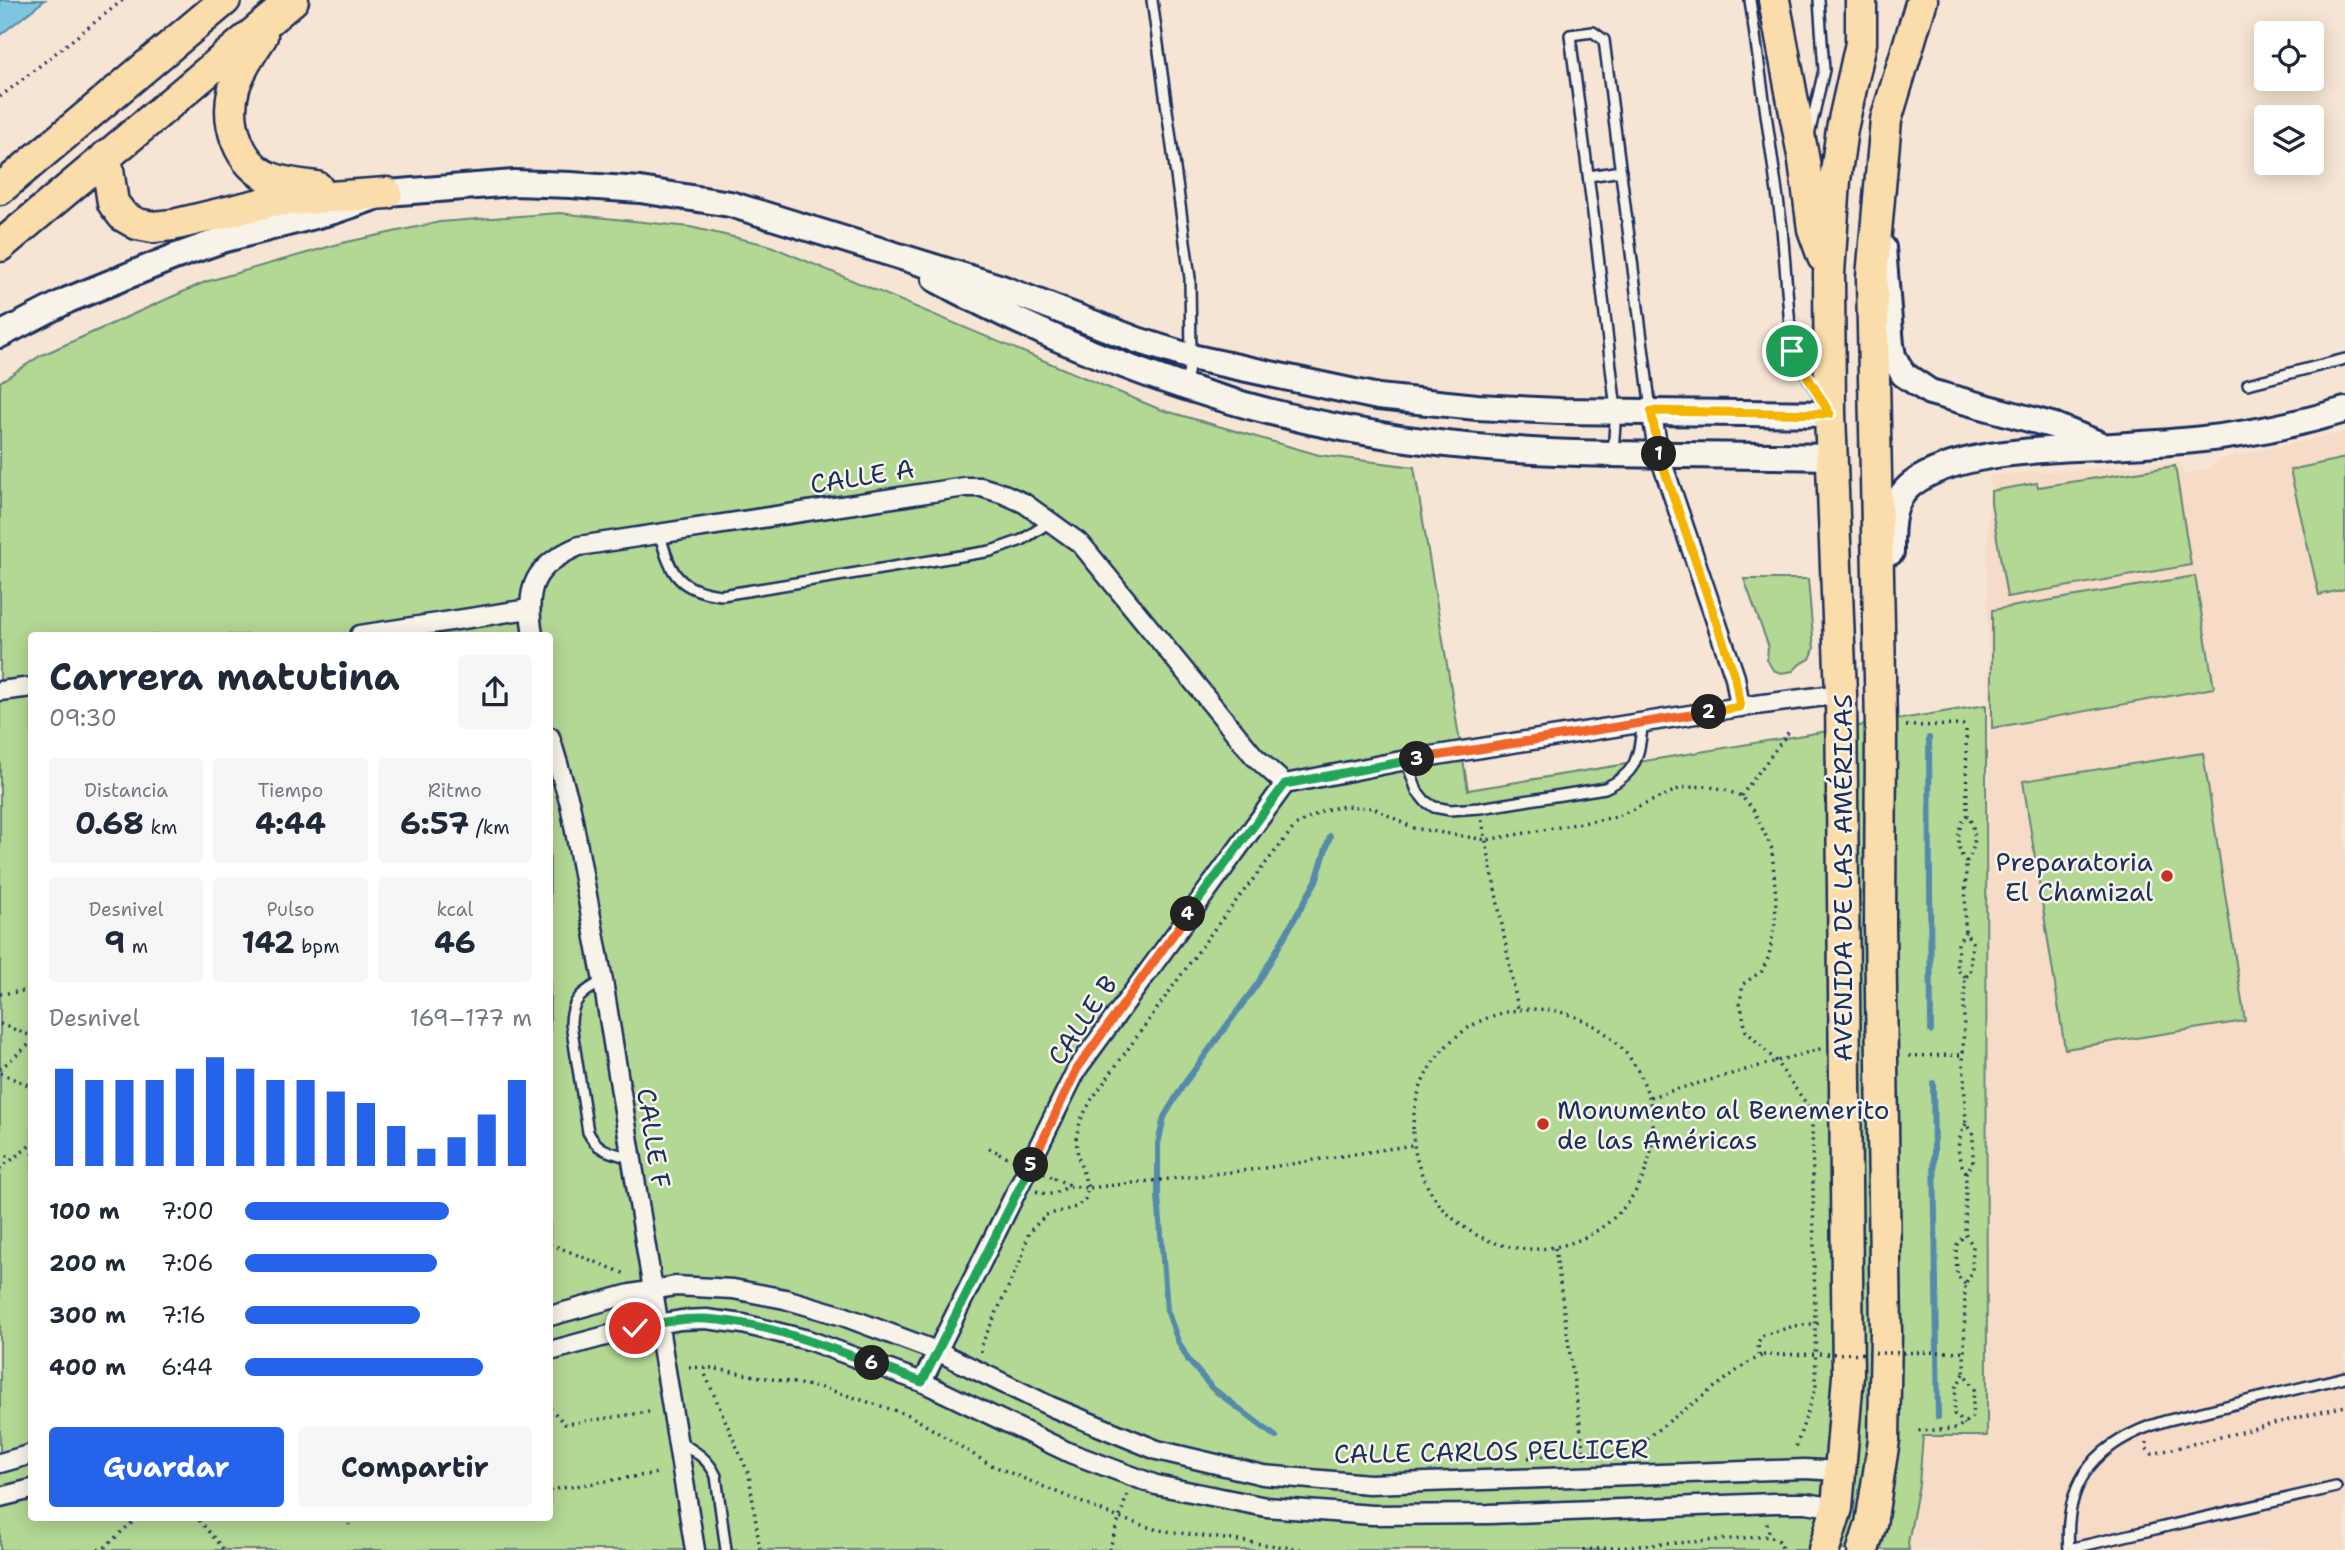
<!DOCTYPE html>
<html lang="es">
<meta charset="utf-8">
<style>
:root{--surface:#fff;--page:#f6f6f7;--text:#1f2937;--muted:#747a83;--accent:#2563eb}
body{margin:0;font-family:"Shantell Sans",sans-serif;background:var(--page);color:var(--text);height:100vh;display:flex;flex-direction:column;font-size:26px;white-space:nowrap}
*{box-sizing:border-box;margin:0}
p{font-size:23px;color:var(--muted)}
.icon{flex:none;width:38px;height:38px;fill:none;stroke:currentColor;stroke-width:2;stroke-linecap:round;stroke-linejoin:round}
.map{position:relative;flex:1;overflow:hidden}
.sheet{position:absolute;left:28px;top:632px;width:525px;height:889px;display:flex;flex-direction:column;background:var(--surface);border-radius:7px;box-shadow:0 4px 18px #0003}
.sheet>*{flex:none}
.controls{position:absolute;left:2254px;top:21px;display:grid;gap:14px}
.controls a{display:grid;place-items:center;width:70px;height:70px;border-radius:7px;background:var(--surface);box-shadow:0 4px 18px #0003;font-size:35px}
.pin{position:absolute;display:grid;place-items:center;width:60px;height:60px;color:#fff;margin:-30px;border:4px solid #fff;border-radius:50%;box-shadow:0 2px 7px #0007}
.km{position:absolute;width:35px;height:35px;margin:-18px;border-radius:50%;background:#222;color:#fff;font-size:19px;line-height:35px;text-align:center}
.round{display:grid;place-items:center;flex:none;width:74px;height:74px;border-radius:7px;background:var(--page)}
.headline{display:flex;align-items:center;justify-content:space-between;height:119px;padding:0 21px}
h1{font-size:38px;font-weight:700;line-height:52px}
.stats{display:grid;grid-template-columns:repeat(3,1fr);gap:10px;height:119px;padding:7px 21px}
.stats div{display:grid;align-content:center;border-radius:7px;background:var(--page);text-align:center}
.stats b{font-size:30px;font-weight:700}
.stats small{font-size:19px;font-weight:400}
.stats p{font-size:19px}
.chart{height:196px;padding:14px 21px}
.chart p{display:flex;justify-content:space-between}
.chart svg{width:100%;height:126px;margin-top:7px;stroke:var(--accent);stroke-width:6}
.primary-button{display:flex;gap:14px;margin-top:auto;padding:14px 21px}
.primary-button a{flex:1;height:80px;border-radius:7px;background:var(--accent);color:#fff;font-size:28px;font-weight:700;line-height:80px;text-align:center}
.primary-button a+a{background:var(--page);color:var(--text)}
ul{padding:0 21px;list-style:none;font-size:23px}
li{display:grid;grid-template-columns:112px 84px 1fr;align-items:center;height:52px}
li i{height:18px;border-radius:9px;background:var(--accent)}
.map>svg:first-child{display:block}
.built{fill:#f6dbc6}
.green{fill:#b2d894;stroke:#668479;stroke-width:2;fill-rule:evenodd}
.water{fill:#7ec6df;stroke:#568aab;stroke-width:2}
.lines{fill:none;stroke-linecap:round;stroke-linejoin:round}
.stream{stroke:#568aab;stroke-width:6}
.service-casing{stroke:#1b2f5e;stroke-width:14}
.minor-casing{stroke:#1b2f5e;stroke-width:23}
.secondary-casing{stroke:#1b2f5e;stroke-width:30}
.trunk-casing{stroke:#1b2f5e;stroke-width:35}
.path{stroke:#1b2f5e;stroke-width:3.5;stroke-dasharray:2 5;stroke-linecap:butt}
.service{stroke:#f7f3e8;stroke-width:9}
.minor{stroke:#f7f3e8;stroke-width:18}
.secondary{stroke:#f7f3e8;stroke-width:24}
.trunk{stroke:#fbddab;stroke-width:30}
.path-bridge{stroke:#1b2f5e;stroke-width:3.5;stroke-dasharray:2 5;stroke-linecap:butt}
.split-1-casing{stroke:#fff;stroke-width:14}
.split-2-casing{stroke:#fff;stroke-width:14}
.split-3-casing{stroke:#fff;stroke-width:14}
.split-4-casing{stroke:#fff;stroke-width:14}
.split-5-casing{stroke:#fff;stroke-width:14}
.split-6-casing{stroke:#fff;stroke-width:14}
.split-7-casing{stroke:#fff;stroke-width:14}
.split-1{stroke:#f5b400;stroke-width:9}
.split-2{stroke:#f5b400;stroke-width:9}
.split-3{stroke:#f0652b;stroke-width:9}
.split-4{stroke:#22a559;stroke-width:9}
.split-5{stroke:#f0652b;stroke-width:9}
.split-6{stroke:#22a559;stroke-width:9}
.split-7{stroke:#22a559;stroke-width:9}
.poi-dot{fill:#c8321e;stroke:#f7f3e8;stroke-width:2.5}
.labels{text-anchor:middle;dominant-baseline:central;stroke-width:5;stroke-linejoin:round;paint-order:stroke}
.street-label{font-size:26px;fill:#1b2f5e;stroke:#f7f3e8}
.poi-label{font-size:26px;fill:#1b2f5e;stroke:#f7f3e8;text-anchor:end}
</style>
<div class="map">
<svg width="2345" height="1550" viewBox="0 0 2345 1550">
<rect width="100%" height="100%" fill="#f6e5d4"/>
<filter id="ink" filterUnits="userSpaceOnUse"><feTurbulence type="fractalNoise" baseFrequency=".0143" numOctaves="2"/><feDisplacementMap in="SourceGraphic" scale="14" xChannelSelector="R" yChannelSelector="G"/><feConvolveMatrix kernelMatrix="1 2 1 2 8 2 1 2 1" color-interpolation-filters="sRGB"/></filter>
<g filter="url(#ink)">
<path class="built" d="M2345,432v1118h-436l-1,-7 11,-59 4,-48h64l2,-704 -2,-178 3,-77 3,-2 188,-12 3,11 13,-2 14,-5 7,-7z"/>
<path class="green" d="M559,213l131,14 78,18 391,164 160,46 95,12 54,323 518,-85 1,731h-64l-4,48 -11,59 1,7h-1909v-1168l40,-26 165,-74 137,-39 98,-21zM32,635h518v882h-518z
M2345,458v131l-26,6 -29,-125z
M2175,466l16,99 -184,32 -16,-94v-12l46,-8 1,4z
M2195,576l19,112 -222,40v-118z
M1744,579h64l6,70 -4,10 -10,5 -7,7 -12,2 -8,-3 -6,-10 1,-15z
M2203,753l42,268 -180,28 -42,-268z"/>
<path class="water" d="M0,0h45l-45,35z"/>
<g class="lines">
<path class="stream" d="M1929,738l2,293
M1933,1083l5,334
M1276,1437l-64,-49 -23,-27 -11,-20 -11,-31 -9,-114v-52l6,-27 20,-33 74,-101 58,-102 14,-45"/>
<g class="service-casing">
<path id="service" d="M1152,0l38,278 1,79 -5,27
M1750,0l32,228 10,123 28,46
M1809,135l15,-65 -5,-70
M1589,176l32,-5
M2248,384l97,-25
M1613,452l3,-42 -22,-189 -24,-186 23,-3 11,8 47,370
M660,534c10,40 19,57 62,61l269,-44 31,-11 28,-18
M1406,760l11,31 8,10 9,6 16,3 30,-2 125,-20c34,-16 33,-32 38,-66
M603,981c-20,11 -32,18 -32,43l17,108c10,20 23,20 43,26
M678,1441c16,10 30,17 38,35l10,74
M2069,1549l267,-62
M2069,1550c-6,-72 30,-109 96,-129l180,-44"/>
</g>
<g class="minor-casing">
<path id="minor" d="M1651,411l8,43 76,223 5,30
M360,635l169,-26
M533,635c-8,-48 0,-69 46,-89l386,-59h16l23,7 20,9 57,41 173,212 31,28
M0,691l32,-4
M550,737l20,67 33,177 92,569
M1285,784l121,-24 334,-53 101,-13
M550,1316l80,-22 45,-8 58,3 52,10 58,17 96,36 113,55 105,43 106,25 106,9 435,-15 37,2
M550,1351l85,-23 46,-8 25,-1 37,5 65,16 114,42 148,71 86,32 110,22 106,8 117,-1 285,-11h32l31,5
M922,1382l155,-313 208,-285
M0,1463l32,-9
M0,1497l32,-8"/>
</g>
<g class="secondary-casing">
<path id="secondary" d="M1883,248l8,97 2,11 10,18 27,18 125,34 44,18
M935,279c158,85 331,145 511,165 127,14 257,10 386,13
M0,335l68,-35 106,-43 48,-17 112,-29 53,-18 127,-10 57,2 69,5 90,14 269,83 138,53 54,17 187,40 99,10 82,4 271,3
M1891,552c0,-25 -1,-51 21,-68 43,-33 133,-34 186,-37 32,-2 64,-4 96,-7 51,-5 101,-15 151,-30"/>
</g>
<g class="trunk-casing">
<path id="trunk" d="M1774,0l30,161 9,68 10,28
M262,36c-10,16 -23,34 -28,52 -9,34 4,79 40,91 14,5 29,6 43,8
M106,156l7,47 10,13 14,8 16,3 20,-2 100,-24 114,-8
M0,189l225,-189
M0,246l293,-246
M1824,1550l13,-42 11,-132 -7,-682 -11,-280 -1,-140 6,-94 7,-51 19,-86v-43
M1863,1550l8,-26 13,-84 2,-108 -6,-408 1,-197 -9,-450 14,-157 36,-120"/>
</g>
<path class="path" d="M0,97l123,-97
M1906,726l57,-1 3,4 1,86c10,14 10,33 -1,47l-1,70 7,10 -2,32 -5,3 -2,78 3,69 7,10v29l-7,9 -1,62 8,12 -1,26 -7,12 -1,89 10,16 -2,28 -16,12 -41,2
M1741,796l49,-66
M1482,820l36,189
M1966,862c-11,-14 -10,-34 1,-47
M550,904l1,-1
M1965,977l-8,-8 1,-26 7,-11
M0,994l32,-4
M1413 1129a120 120 0 1 1 240 0a120 120 0 1 1-240 0Z
M0,1024l32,12
M1909,1056l54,-1
M0,1069l32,-27
M0,1073l32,14
M1650,1097l173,-49
M989,1148l10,5
M0,1153l13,5
M0,1169l32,-25
M1966,1172c-10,-14 -10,-33 0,-48
M1054,1178l17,8
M1036,1191c19,7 18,0 34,-4 5,-2 13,1 18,1l170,-19 155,-24
M550,1244l76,30
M1555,1248l30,212
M1965,1284l-8,-9 -1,-29 9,-12
M981,1352v-6l41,-89 7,-25 17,-17 30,-8 9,-8 3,-11 -10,-31 -2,-20 5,-18 11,-20 123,-171 80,-102 29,-16 21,-4 29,2 39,20 73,12 130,-23 65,-29 23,-2 19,3 18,7 12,13 19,40 4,49 -1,24 -6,34 -7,15 -19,13 -3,18 6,29 29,29 33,46 4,15 4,266 -20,60
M1946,1352l19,-1
M1759,1355l-1,-12 3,-7 33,-10 28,-3
M689,1367l22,1 116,21 82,26 80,49 130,54 39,12 148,20
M705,1368v6l44,101 11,75
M1964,1374l-8,13 -2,27 11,10
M550,1408l15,16 84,-12
M2147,1442l-1,6 6,6 193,-48
M1632,1454l16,-17 98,-73 17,-9
M1528,1458l56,-6 55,3
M550,1490l108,-17
M193,1517l6,3 25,30
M348,1517l1,8
M1767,1523l3,13
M98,1550l7,-3 33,-30
M1109,1550l18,-55
M1583,1550l187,-14 9,5 4,9"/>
<use href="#service" class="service"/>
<use href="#minor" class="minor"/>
<use href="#secondary" class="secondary"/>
<use href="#trunk" class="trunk"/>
<path class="path-bridge" d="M999,1153l55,25
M1763,1355l183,-3"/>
</g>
</g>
<g class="lines" filter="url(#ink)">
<g class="split-1-casing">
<path id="split-1" d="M1659,454l-8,-43 179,3 -38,-63"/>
</g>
<g class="split-2-casing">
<path id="split-2" d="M1659,454l76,223 5,30 -31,5"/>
</g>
<g class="split-3-casing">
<path id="split-3" d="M1417,759l292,-47"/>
</g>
<g class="split-4-casing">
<path id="split-4" d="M1188,914l97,-130 132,-25"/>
</g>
<g class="split-5-casing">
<path id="split-5" d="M1031,1165l46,-96 111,-155"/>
</g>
<g class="split-6-casing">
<path id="split-6" d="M872,1363l50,19 109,-217"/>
</g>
<g class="split-7-casing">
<path id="split-7" d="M635,1328c23,-5 47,-10 70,-9 58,3 114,25 167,44"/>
</g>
<use href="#split-1" class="split-1"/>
<use href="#split-2" class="split-2"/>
<use href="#split-3" class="split-3"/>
<use href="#split-4" class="split-4"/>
<use href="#split-5" class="split-5"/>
<use href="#split-6" class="split-6"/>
<use href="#split-7" class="split-7"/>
</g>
<g class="poi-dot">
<circle cx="2167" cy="876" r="7"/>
<circle cx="1543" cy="1124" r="7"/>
</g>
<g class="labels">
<g class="street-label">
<text transform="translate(862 476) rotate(-9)">CALLE A</text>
<text transform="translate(1842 878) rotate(-90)">AVENIDA DE LAS AMÉRICAS</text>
<text transform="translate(1082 1020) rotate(-56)">CALLE B</text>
<text transform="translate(654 1138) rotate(81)">CALLE F</text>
<text transform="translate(1491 1451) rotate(-1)">CALLE CARLOS PELLICER</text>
</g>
<g class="poi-label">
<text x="2153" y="861">Preparatoria<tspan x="2153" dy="30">El Chamizal</tspan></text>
<text x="1557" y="1109" text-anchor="start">Monumento al Benemerito<tspan x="1557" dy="30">de las Américas</tspan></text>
</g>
</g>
</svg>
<div class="controls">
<a><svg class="icon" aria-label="locate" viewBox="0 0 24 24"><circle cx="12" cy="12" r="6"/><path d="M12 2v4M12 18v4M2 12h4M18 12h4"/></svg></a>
<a><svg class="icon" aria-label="layers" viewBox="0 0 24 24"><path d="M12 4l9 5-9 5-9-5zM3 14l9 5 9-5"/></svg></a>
</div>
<div class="pin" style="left:1792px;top:351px;background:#1e9e55"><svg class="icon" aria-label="arrive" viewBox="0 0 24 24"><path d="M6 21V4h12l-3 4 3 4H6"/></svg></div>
<div class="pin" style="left:635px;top:1328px;background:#d93025"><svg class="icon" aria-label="check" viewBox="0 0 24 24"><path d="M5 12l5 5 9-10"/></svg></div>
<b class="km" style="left:1659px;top:454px">1</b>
<b class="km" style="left:1709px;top:712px">2</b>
<b class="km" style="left:1417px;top:759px">3</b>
<b class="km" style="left:1188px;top:914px">4</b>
<b class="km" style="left:1031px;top:1165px">5</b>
<b class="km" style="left:872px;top:1363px">6</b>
<section class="sheet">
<div class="headline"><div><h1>Carrera matutina</h1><p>09:30</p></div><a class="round"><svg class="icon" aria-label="share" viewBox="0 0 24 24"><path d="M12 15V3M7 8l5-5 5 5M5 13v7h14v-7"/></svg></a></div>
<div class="stats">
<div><p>Distancia</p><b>0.68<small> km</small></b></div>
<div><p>Tiempo</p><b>4:44</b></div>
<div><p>Ritmo</p><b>6:57<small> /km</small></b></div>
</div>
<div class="stats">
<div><p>Desnivel</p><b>9<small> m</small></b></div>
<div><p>Pulso</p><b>142<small> bpm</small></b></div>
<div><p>kcal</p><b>46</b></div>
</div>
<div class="chart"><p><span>Desnivel</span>169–177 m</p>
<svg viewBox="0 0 160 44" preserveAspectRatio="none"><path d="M5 44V10M15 44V14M25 44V14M35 44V14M45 44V10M55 44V6M65 44V10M75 44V14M85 44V14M95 44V18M105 44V22M115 44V30M125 44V38M135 44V34M145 44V26M155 44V14"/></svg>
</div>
<ul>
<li><b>100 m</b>7:00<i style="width:71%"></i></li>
<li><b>200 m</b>7:06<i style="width:67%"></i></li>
<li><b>300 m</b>7:16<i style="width:61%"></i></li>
<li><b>400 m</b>6:44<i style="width:83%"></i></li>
</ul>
<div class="primary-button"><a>Guardar</a><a>Compartir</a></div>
</section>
</div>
